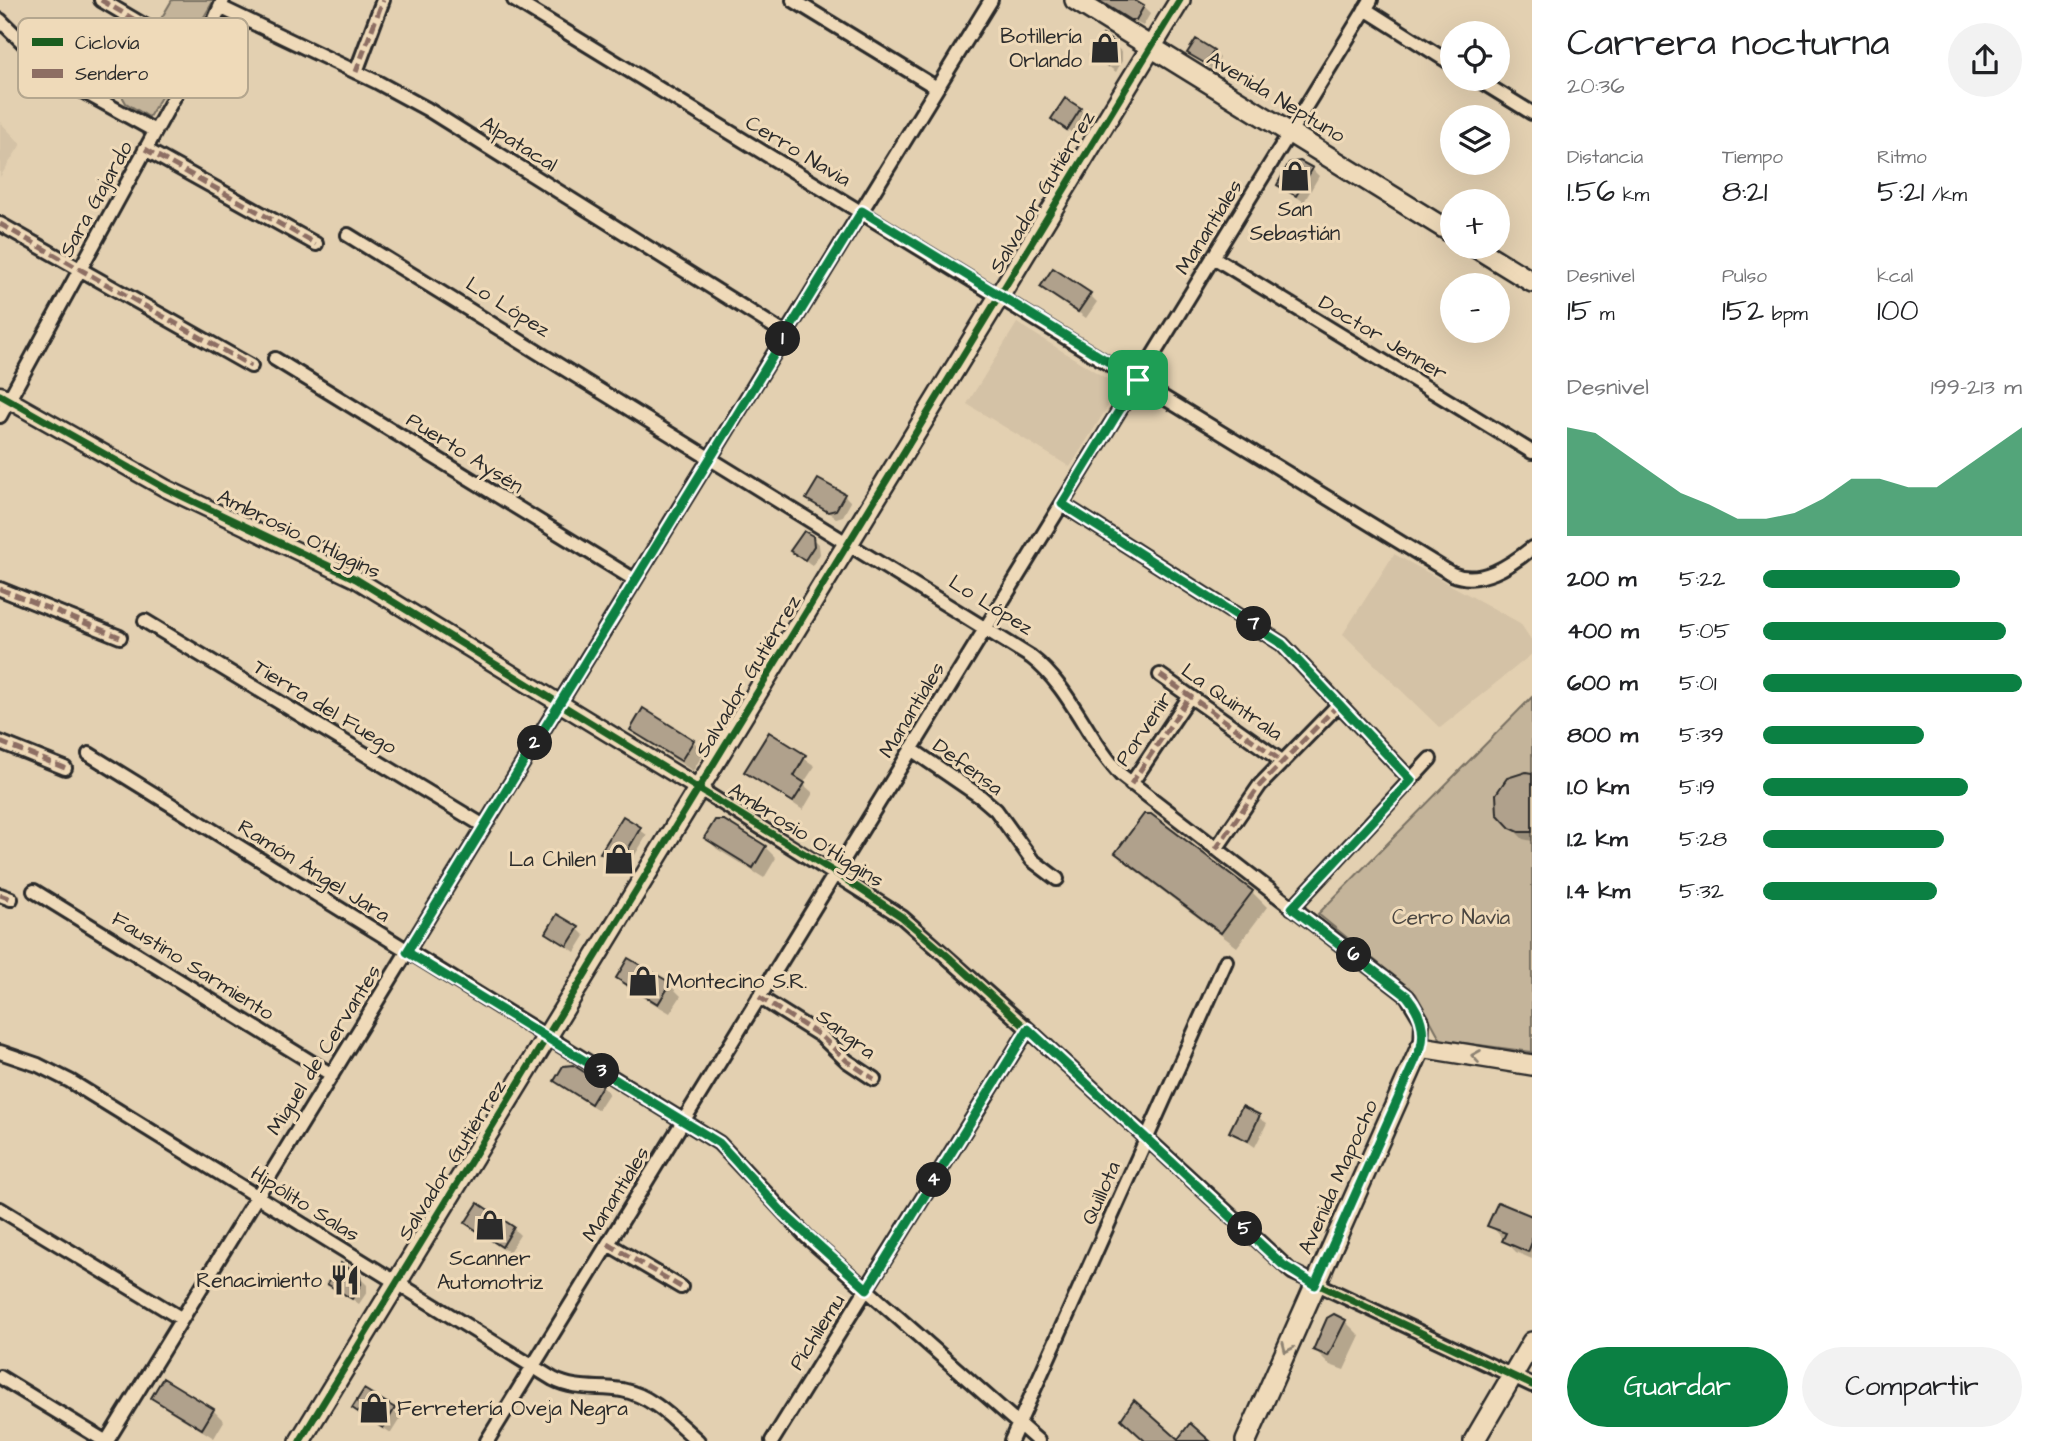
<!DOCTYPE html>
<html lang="es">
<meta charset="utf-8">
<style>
:root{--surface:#fff;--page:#f2f2f2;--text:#202124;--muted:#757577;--accent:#0b8043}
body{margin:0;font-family:"Architects Daughter",sans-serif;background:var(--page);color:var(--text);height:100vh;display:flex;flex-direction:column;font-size:26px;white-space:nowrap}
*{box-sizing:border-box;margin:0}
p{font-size:23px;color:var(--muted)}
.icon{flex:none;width:38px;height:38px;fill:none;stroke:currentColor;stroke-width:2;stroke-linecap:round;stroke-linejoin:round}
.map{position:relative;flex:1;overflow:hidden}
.details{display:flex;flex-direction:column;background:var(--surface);width:525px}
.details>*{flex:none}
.fabs{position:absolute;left:1440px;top:21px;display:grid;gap:14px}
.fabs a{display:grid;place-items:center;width:70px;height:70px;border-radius:50%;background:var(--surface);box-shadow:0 7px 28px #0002;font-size:35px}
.pin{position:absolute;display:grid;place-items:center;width:60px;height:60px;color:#fff;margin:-30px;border-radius:14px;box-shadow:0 4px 10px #0006}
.km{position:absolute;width:35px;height:35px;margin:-18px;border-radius:50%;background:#222;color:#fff;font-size:19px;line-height:35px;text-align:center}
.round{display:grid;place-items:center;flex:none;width:74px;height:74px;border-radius:37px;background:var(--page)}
.overview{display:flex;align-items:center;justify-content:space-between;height:119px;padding:0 35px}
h1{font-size:38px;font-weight:600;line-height:52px}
.stats{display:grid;grid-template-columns:repeat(3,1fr);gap:10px;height:119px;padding:7px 35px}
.stats div{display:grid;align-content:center}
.stats b{font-size:30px;font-weight:600}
.stats small{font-size:19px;font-weight:400}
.stats p{font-size:19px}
.chart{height:196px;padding:14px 35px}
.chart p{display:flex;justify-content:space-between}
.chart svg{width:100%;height:126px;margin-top:7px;fill:var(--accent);opacity:.7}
.button{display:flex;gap:14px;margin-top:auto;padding:14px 35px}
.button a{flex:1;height:80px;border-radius:42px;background:var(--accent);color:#fff;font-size:28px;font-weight:600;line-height:80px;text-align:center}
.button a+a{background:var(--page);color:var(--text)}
ul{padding:0 35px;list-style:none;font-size:23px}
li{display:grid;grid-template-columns:112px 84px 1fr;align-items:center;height:52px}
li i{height:18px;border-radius:9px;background:var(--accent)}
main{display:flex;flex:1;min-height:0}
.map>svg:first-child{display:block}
.built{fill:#d4c2a6}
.green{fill:#c4b49a;stroke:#787062;stroke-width:2}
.shadow{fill:#0003}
.building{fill:#b0a18c;stroke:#2b2b2b;stroke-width:2}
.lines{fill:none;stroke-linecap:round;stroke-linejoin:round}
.minor-casing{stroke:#2b2b2b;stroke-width:18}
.tertiary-casing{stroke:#2b2b2b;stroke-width:21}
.secondary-casing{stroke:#2b2b2b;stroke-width:24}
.minor{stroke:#efdab9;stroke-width:12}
.tertiary{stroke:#efdab9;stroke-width:16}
.secondary{stroke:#efdab9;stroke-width:19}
.quiet{stroke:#8d6e63;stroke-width:5;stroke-dasharray:10 5;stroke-linecap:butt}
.cycleway-casing{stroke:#efdab9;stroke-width:11}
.cycleway{stroke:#1b5e20;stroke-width:7}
.oneway{stroke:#8d8272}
.route-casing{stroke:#fff;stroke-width:14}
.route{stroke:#0b8043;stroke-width:9}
.labels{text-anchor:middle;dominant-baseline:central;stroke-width:6;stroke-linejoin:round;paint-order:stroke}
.poi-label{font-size:21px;fill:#2b2b2b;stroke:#efdab9;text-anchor:end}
.street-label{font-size:21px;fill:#2b2b2b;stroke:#efdab9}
.park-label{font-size:21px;fill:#4a4641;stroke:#efdab9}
.key{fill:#efdab9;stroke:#b4a68e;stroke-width:2}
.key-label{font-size:19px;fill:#2b2b2b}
</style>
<main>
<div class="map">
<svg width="1532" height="1441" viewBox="0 0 1532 1441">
<rect width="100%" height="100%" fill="#e3d0b1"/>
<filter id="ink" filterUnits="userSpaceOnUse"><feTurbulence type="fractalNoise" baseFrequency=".0143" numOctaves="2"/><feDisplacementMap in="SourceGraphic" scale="14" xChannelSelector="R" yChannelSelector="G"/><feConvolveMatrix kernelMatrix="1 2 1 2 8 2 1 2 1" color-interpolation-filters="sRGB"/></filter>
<g filter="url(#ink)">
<path class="built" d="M0,122l21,22 -21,33z
M1017,323l103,64 -50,80 -103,-63z
M1394,554l126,69 12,18v13l-92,74 -97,-94z"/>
<path class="green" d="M172,0h42l-25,42 -31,-18z
M147,41l35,21 -33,55 -23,-14 -8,-14z
M1532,697v355l-91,-12 -25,-46 -98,-80z"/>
<path class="shadow" d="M1116,0h14l13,7 7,7 -7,12 -24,-12 -7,-7z
M1114,45l8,7v9l-6,11 -23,-17z
M1213,51l7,7 -7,12 -24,-17z
M1080,109l7,7 -12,19 -22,-16z
M1312,169l7,7 -15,26 -25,-17z
M1043,287l47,8 7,7 -11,16z
M844,495l7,7 -8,14 -7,2 -27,-19z
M812,538l7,7 1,9 -7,12 -20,-15z
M633,729l60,12 11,11 -11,19 -49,-31z
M769,734l46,32 -12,18 10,9 -10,17 -57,-38z
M1532,776v65l-9,-2 -12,-12z
M623,818l24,17 -21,35 1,-2 -25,-15z
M706,838l59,9 11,11 -12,20 -47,-29z
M1117,853l135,39 15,15 -30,40 -105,-79z
M578,929l7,7 -10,16 -27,-19z
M618,978l52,7 11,11 -11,17 -41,-24z
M556,1081l46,5 7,7 -11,17z
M1243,1108l24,15 -12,24 -23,-16z
M1532,1218v41l-16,-7 -26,-27z
M468,1223l45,5 7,7 -11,17z
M359,1277l8,8v7l-8,12 -29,-21z
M1345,1321l15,15 -16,34 -14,-5 -15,-15z
M164,1380l49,30 11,11 -10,17 -49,-30 -11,-11z
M365,1391l36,26 -10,16 -37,-25z"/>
<path class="building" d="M1098,0h36l10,6 -8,14h-6z
M1103,35l12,8 1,10 -8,13 -18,-11z
M1196,39l18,11 -8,14 -19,-11z
M1065,98l16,10 -14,22 -16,-11z
M1300,161l13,7 -17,28 -19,-11 12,-22z
M1053,268l38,25 -13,19 -38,-25z
M818,479l27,15 -9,16 -8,2 -22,-13z
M804,531l9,5 1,10 -9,14 -15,-9z
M643,708l51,32 -13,21 -51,-31z
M769,732l37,23 -12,21 11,7 -12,19 -49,-30z
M1526,772l6,1v59h-13l-9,-4 -13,-14 -1,-20 11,-16z
M1144,814h7l102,77 -32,42 -106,-80z
M623,816l18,11 -22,38 -19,-12z
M715,820h9l42,26 -13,22 -49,-30z
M557,914l22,13 -12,19 -21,-13z
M628,958l43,25 -13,21 -42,-26z
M573,1065l30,19 -12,20 -37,-23 9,-15z
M1242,1106l18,9 -12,26 -19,-9z
M1498,1202l34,14v26l-4,10 -26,-11 4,-8 -19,-7z
M478,1203l36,24 -12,20 -37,-24z
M341,1263l19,13 1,8 -9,15 -25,-15z
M1334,1314l12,6 -18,36 -15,-6 14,-32z
M163,1378l51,31 -12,20 -51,-31z
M364,1389l31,19 -12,20 -31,-20z
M1134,1400l44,39 12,-16 20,18h-65l-24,-22z"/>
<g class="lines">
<g class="minor-casing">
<path id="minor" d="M101,0l95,56
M514,0l938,574c28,12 58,-8 80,-26
M793,0l144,88
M220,7l157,75 50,27 359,225
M1365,9l87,55
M0,20l59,58 96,53
M356,72l27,-72
M1477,79l55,34
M145,149l171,95
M0,224l251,142
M348,235l683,422c40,31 55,81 90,118l286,221 15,25 -1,26
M1213,257l319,195
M275,359l360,221
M0,416l208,-381 15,-35
M1062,504l220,140 129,136
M0,589l120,48
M145,621l339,205
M1160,675l123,87
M0,742l65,26
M911,749l70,48 15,13 36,50 25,19
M89,754l630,389 88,94 231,204
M1131,784l59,-88
M700,789l202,128 126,112 264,243 240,113
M1216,849l44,-64 79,-81
M34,891l298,184
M0,895l11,4
M1292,908l138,-149
M759,997l62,39 26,25 27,18
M0,1052l38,13 32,16 483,298c23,12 45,7 69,11 31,6 53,31 76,51
M0,1209l182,110
M608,1244l73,43
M0,1377l105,64
M107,1441l884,-1441
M487,1441l884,-1441
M772,1441l256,-412
M1011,1441l215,-480"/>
</g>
<g class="tertiary-casing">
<path id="tertiary" d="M0,395l165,93 191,91 344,210"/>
</g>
<g class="secondary-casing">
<path id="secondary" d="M1075,0l377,233
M1475,247l57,35
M300,1441l880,-1441
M1246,1441l175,-394 111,18
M1474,1441l58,-99"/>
</g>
<use href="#minor" class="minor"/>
<use href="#tertiary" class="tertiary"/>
<use href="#secondary" class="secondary"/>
<path class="quiet" d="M101,0l95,56
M356,72l27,-72
M145,149l171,95
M0,224l251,142
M0,589l120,48
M1282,644l129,136
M1160,675l123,87
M0,742l65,26
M1131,784l59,-88
M1216,849l44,-64 79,-81
M0,895l11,4
M759,997l62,39 26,25 27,18
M608,1244l73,43"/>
<g class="cycleway-casing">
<path id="cycleway" d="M0,395l165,93 191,91 480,294 66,44 49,42 341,313 240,113
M300,1441l880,-1441"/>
</g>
<use href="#cycleway" class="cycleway"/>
</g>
<defs><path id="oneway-chevron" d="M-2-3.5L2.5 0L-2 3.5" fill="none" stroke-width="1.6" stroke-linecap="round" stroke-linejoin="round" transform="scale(1.75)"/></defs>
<g class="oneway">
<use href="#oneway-chevron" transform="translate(1476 1056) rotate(-171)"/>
<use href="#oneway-chevron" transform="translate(1287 1348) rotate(114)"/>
</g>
</g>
<g class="lines" filter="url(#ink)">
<g class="route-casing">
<path id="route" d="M862,211l276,169 -76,124 220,140 129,136 -119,128 115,88c13,16 19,32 14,51l-106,238 -32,-20 -255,-236 -161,260 -83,-75 -65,-71 -312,-191z"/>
</g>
<use href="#route" class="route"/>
</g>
<defs>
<g id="shop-bare" transform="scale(2.415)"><path d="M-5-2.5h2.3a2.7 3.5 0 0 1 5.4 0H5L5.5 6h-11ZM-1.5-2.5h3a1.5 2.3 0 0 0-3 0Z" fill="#2b2b2b" stroke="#efdab9" stroke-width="2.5" paint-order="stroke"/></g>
<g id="restaurant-bare" transform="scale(2.415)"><path d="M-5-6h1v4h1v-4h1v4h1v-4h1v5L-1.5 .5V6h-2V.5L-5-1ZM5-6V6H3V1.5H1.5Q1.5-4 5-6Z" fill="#2b2b2b" stroke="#efdab9" stroke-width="2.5" paint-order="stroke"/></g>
</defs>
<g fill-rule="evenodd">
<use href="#shop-bare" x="1105" y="48"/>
<use href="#shop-bare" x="1295" y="176"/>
<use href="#shop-bare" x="619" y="859"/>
<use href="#shop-bare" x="643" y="981"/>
<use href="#shop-bare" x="490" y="1225"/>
<use href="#restaurant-bare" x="345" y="1280"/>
<use href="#shop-bare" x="374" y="1408"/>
</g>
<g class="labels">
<g class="poi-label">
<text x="1082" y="36">Botillería<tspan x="1082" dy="24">Orlando</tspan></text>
<text x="1295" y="209" text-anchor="middle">San<tspan x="1295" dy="24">Sebastián</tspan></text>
<text x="596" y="859">La Chilen</text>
<text x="666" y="981" text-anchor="start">Montecino S.R.</text>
<text x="490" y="1258" text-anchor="middle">Scanner<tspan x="490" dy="24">Automotriz</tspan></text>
<text x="322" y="1280">Renacimiento</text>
<text x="397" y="1408" text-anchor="start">Ferretería Oveja Negra</text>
</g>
<g class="street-label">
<text transform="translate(1276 97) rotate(31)">Avenida Neptuno</text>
<text transform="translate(519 144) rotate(32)">Alpatacal</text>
<text transform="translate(798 151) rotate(31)">Cerro Navia</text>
<text transform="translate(1042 192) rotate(-59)">Salvador Gutiérrez</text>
<text transform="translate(96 199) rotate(-61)">Sara Gajardo</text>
<text transform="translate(1209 227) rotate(-58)">Manantiales</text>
<text transform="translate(508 307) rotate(32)">Lo López</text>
<text transform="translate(1383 338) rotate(31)">Doctor Jenner</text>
<text transform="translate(465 453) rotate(32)">Puerto Aysén</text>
<text transform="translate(299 534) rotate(26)">Ambrosio O'Higgins</text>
<text transform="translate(991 605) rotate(32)">Lo López</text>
<text transform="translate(748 676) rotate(-59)">Salvador Gutiérrez</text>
<text transform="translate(1232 702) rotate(35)">La Quintrala</text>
<text transform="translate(325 707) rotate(31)">Tierra del Fuego</text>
<text transform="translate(912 710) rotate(-59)">Manantiales</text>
<text transform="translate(1144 729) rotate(-56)">Porvenir</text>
<text transform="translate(968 767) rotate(36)">Defensa</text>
<text transform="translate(806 835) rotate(32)">Ambrosio O'Higgins</text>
<text transform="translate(314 871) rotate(32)">Ramón Ángel Jara</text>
<text transform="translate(193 966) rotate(32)">Faustino Sarmiento</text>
<text transform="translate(846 1034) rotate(37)">Sangra</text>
<text transform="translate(324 1050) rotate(-58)">Miguel de Cervantes</text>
<text transform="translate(452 1160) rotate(-58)">Salvador Gutiérrez</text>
<text transform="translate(1338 1177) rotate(-66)">Avenida Mapocho</text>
<text transform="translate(1101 1193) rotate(-66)">Quillota</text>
<text transform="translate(616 1194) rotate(-58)">Manantiales</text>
<text transform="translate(305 1204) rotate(32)">Hipólito Salas</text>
<text transform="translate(817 1332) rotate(-58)">Pichilemu</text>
</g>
<g class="park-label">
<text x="1451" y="917">Cerro Navia</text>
</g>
</g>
<rect x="18" y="18" width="230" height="80" rx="10" class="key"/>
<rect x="32" y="38" width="31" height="8" fill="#1b5e20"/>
<rect x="32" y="69" width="31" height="9" fill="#8d6e63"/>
<g class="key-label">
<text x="75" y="49">Ciclovía</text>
<text x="75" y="80">Sendero</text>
</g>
</svg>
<div class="fabs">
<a><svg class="icon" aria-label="locate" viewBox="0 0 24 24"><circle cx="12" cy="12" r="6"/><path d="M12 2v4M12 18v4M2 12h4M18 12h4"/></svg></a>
<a><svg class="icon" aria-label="layers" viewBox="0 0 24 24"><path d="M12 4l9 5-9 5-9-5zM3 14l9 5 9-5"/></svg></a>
<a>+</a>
<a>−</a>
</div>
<div class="pin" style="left:1138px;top:380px;background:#1e9e55"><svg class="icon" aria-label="arrive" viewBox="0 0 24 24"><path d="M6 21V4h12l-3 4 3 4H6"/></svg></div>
<b class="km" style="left:783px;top:339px">1</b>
<b class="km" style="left:535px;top:743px">2</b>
<b class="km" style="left:602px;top:1071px">3</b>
<b class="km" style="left:934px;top:1180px">4</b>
<b class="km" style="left:1245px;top:1229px">5</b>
<b class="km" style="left:1354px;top:955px">6</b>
<b class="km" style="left:1254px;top:624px">7</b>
</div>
<section class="details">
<div class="overview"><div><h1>Carrera nocturna</h1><p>20:36</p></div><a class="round"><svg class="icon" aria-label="share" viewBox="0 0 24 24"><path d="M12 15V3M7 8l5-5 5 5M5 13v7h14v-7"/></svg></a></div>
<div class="stats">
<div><p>Distancia</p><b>1.56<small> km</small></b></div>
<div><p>Tiempo</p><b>8:21</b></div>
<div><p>Ritmo</p><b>5:21<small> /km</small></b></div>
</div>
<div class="stats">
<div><p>Desnivel</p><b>15<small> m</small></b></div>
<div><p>Pulso</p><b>152<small> bpm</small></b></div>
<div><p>kcal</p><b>100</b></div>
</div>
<div class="chart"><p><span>Desnivel</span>199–213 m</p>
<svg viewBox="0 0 160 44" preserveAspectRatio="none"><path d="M0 44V6L10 8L20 15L30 22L40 29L50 33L60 38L70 38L80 36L90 31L100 24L110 24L120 27L130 27L140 20L150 13L160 6V44z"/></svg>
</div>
<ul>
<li><b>200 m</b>5:22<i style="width:76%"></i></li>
<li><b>400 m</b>5:05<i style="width:94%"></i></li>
<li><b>600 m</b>5:01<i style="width:100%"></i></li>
<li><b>800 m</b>5:39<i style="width:62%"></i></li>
<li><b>1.0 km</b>5:19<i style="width:79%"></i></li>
<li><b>1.2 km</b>5:28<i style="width:70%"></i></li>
<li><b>1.4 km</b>5:32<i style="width:67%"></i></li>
</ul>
<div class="button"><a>Guardar</a><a>Compartir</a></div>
</section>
</main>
